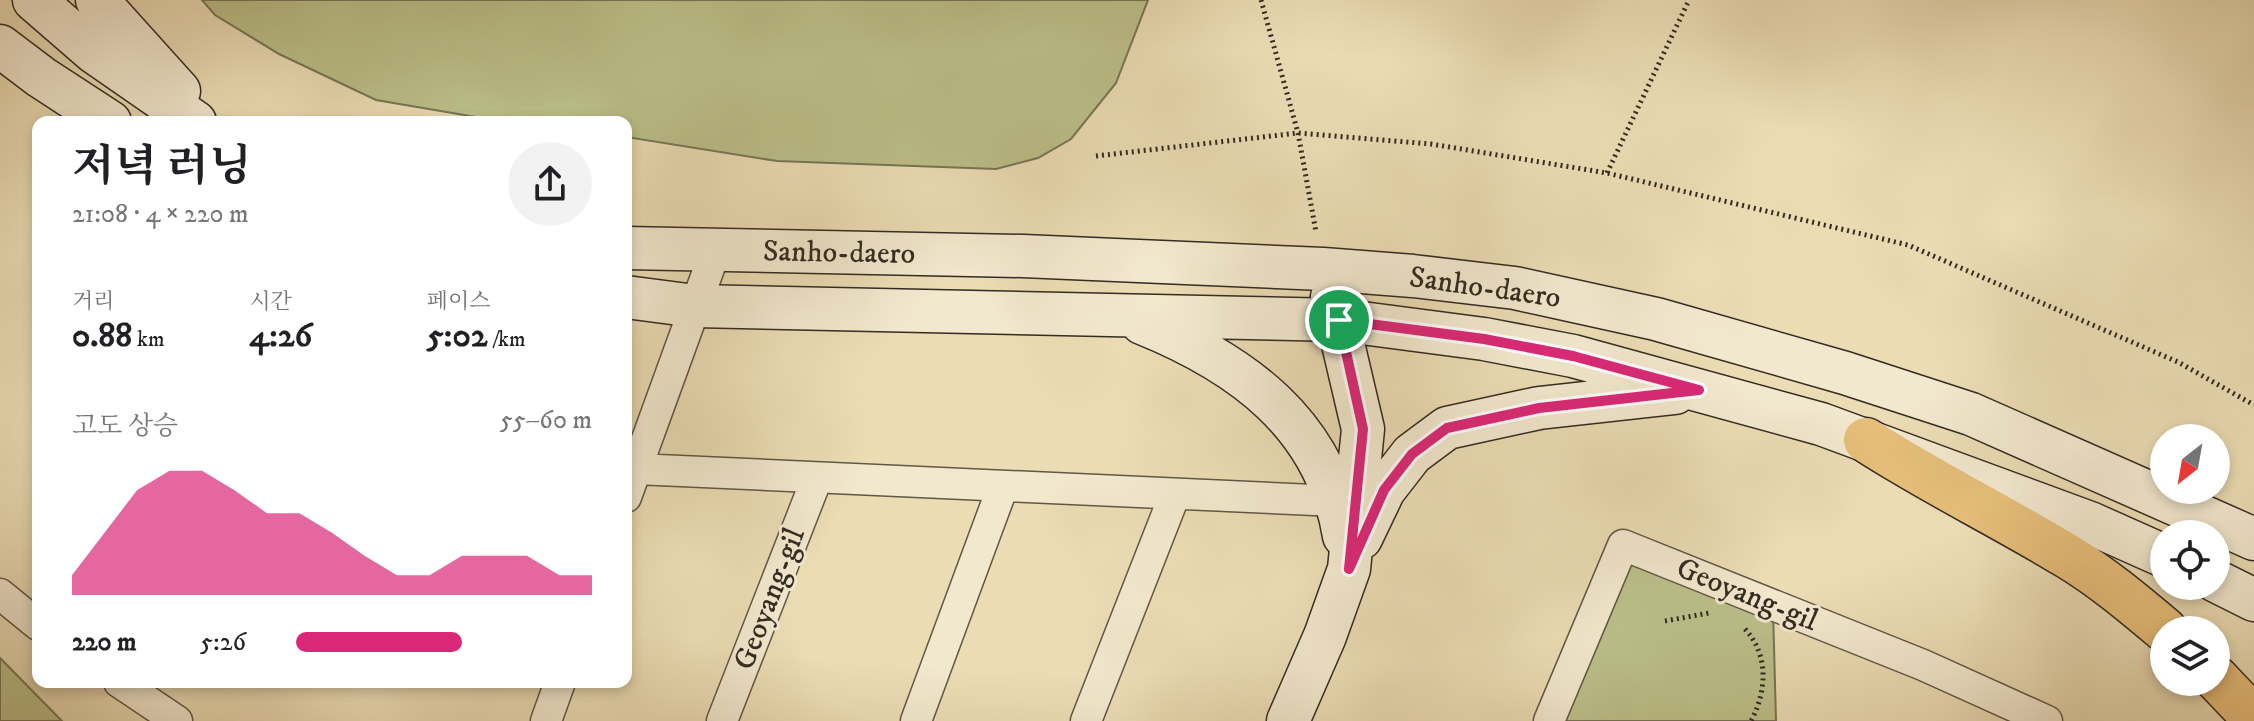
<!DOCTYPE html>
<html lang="ko">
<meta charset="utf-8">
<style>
:root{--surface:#fff;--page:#f2f2f2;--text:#202124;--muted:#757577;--accent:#db2777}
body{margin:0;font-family:"IM FELL DW Pica","Noto Serif KR",serif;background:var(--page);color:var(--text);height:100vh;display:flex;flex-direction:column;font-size:30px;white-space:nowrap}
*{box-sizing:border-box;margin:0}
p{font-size:26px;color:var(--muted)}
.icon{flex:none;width:44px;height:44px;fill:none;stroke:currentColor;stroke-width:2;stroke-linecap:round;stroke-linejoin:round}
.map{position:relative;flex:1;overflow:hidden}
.drawer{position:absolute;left:32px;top:116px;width:600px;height:572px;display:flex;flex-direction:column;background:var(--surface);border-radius:16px;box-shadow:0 4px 12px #0003}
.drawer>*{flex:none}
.needle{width:52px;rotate:211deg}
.tools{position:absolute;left:2150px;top:424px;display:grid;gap:16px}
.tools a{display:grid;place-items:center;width:80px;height:80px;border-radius:50%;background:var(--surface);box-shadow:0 4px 12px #0003;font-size:40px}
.pin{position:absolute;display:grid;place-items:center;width:68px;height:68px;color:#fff;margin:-34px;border:4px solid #fff;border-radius:50%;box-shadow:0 2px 8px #0007}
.round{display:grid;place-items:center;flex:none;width:84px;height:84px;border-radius:42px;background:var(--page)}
.head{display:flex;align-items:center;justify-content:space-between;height:136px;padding:0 40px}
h1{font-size:44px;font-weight:700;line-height:60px}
.metrics{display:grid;grid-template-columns:repeat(3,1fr);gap:12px;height:136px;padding:8px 40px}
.metrics div{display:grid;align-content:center}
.metrics b{font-size:34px;font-weight:700}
.metrics small{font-size:22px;font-weight:400}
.metrics p{font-size:22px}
.chart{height:224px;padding:16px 40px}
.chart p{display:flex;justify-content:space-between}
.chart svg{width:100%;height:144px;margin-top:8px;fill:var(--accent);opacity:.7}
ul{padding:0 40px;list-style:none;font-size:26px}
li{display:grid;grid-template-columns:128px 96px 1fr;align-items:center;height:60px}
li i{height:20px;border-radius:10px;background:var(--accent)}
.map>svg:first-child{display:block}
.green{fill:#bbbf8a;stroke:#777556;stroke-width:2}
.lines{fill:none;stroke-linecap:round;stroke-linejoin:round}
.street-casing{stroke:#615746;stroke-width:33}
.secondary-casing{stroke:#332b22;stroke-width:45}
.highway-casing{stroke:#332b22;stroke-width:47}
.path{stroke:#332b22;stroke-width:5;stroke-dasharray:2 4;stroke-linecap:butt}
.street{stroke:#f2e8ce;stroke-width:30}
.secondary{stroke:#f2e8ce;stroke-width:42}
.highway{stroke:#e6be7a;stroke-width:44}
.route-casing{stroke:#fff;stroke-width:16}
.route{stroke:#db2777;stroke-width:10}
.labels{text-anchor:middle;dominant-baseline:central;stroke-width:6;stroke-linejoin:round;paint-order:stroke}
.street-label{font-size:30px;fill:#332b22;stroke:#f2e8ce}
</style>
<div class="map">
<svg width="2254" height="721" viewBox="0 0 2254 721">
<rect width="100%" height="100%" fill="#ebdcb4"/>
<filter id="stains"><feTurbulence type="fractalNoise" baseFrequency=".0025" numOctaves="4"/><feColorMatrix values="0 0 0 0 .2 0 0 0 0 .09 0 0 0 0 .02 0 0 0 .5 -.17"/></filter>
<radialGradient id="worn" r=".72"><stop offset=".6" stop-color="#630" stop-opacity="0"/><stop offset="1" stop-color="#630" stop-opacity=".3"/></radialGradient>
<path class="green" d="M202,0h946l-32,83 -45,56 -33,19 -42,11 -219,-8 -151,-24v-15h-121l-129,-22 -97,-46 -64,-39z
M1626,552l147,57 3,112h-222z
M0,658l62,63h-62z"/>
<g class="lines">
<g class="street-casing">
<path id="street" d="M636,469l700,32
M626,497l89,-245
M0,594l38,31
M119,682l58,39
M546,721l14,-39
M722,721l95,-243
M916,721l87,-235
M1086,721l89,-227
M1549,721l74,-176 300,120 124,56"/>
</g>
<g class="secondary-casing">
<path id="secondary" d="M34,0l60,52 101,70
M97,0l82,91
M0,46l41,31 69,45
M626,248l397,8 300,13 90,7 102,12 141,31 189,54 126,41 283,125
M626,297l69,9 644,14 145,19 89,17 248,68 269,99 74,33
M1142,323c99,40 184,101 202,213
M1361,538l23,-48 28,-36 35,-26 92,-20 136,-15
M2216,581l38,19
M1288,721l37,-85 24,-67 14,-140 -31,-132"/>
</g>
<g class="highway-casing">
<path id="highway" d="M1866,440c65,42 135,76 201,116 35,21 67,48 98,74
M2216,678l38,40"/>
</g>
<path class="path" d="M1261,0l37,133 18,99
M1096,156l202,-23 133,11 176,29 301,72 270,117 76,43
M1607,173l82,-173
M1665,621l44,-8
M1745,629c24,26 22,62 6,92"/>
<use href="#street" class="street"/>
<use href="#secondary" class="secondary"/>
<use href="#highway" class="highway"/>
</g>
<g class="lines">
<g class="route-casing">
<path id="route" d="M1339,320l145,19 89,17 126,34 -160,18 -92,20 -35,26 -28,36 -35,79 14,-140z"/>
</g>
<use href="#route" class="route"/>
</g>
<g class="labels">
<g class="street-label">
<text transform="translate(839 253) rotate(1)">Sanho-daero</text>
<text transform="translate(1485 288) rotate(8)">Sanho-daero</text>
<text transform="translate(1747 595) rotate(22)">Geoyang-gil</text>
<text transform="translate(770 599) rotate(-69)">Geoyang-gil</text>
</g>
</g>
<rect width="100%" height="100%" filter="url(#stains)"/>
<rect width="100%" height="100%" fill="url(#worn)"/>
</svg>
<div class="tools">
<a><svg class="needle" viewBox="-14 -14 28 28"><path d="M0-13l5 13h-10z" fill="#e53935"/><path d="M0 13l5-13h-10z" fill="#757577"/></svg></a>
<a><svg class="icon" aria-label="locate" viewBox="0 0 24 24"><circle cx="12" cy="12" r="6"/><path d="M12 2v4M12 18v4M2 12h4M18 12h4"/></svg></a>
<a><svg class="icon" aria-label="layers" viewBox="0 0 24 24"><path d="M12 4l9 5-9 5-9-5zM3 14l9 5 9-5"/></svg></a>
</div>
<div class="pin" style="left:1339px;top:320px;background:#1e9e55"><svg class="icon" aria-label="arrive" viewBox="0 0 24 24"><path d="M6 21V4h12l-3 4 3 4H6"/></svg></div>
<section class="drawer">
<div class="head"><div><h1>저녁 러닝</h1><p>21:08 · 4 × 220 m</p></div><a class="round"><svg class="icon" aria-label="share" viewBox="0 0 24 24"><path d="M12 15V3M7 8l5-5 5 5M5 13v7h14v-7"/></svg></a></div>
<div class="metrics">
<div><p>거리</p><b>0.88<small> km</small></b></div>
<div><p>시간</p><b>4:26</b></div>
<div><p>페이스</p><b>5:02<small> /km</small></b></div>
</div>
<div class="chart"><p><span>고도 상승</span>55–60 m</p>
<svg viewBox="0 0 160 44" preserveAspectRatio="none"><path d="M0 44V38L10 25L20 12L30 6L40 6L50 12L60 19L70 19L80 25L90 32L100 38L110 38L120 32L130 32L140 32L150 38L160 38V44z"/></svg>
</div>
<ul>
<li><b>220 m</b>5:26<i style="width:56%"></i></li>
</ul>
</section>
</div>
